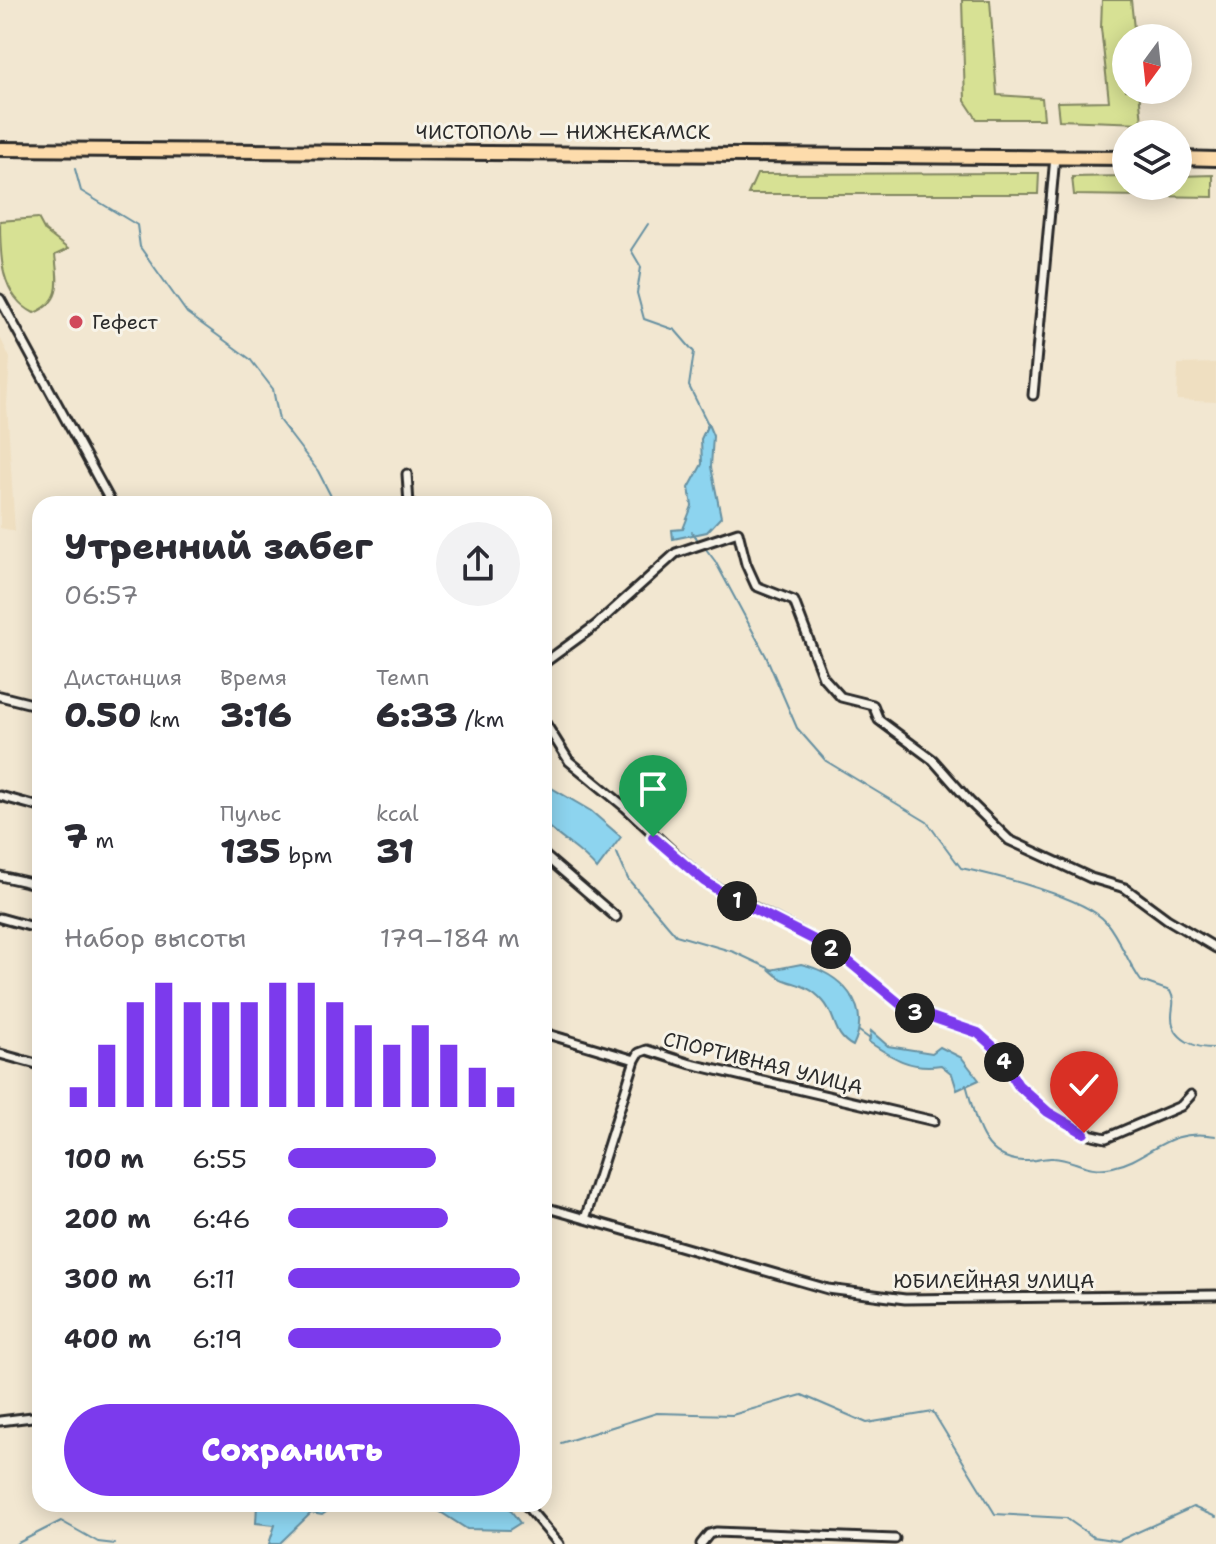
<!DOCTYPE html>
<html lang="ru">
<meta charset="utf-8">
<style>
:root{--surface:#fff;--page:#f2f2f3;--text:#2b2b33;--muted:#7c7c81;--accent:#7c3aed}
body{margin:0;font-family:"Shantell Sans",sans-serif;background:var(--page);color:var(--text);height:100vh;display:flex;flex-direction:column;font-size:30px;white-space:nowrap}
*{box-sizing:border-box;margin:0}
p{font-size:26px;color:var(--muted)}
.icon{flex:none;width:44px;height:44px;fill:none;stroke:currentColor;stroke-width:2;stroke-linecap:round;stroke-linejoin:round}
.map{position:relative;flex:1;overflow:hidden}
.panel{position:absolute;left:32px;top:496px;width:520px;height:1016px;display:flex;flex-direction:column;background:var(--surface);border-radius:24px;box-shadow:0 4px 20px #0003}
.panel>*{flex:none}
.needle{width:52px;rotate:195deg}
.fabs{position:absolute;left:1112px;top:24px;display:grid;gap:16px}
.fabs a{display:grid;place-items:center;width:80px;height:80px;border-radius:50%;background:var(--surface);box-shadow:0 4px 20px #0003;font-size:40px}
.pin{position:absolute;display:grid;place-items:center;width:68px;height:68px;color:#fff;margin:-82px -34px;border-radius:50% 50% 50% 0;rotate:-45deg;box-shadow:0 0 8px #0007}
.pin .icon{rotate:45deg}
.km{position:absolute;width:40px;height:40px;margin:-20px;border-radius:50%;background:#222;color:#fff;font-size:22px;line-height:40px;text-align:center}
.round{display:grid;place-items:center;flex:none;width:84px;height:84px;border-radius:42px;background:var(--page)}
.overview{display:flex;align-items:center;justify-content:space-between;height:136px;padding:0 32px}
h1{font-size:36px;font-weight:800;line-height:60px}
.figures{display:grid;grid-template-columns:repeat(3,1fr);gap:12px;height:136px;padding:8px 32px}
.figures div{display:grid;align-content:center}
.figures b{font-size:34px;font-weight:800}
.figures small{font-size:22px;font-weight:400}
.figures p{font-size:22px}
.chart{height:224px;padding:16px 32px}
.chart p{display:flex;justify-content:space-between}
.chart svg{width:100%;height:144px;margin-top:8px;stroke:var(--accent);stroke-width:6}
.primary-button{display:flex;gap:16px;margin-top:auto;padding:16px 32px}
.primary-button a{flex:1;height:92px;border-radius:48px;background:var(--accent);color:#fff;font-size:32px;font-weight:800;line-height:92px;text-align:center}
ul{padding:0 32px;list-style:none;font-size:26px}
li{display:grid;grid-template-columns:128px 96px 1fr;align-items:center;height:60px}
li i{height:20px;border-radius:10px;background:var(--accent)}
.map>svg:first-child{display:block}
.built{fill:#efdfc1}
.green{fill:#d7e194;stroke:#818660;stroke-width:2}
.water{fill:#8dd4ef;stroke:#6690a1;stroke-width:2}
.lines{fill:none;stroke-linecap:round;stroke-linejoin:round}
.stream{stroke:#6690a1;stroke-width:2}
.street-casing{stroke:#2b2b2b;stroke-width:13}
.primary-casing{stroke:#2b2b2b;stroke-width:18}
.street{stroke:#f7f3e8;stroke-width:7}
.primary{stroke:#fddcac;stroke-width:12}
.route-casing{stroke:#fff;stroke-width:16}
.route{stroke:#7c3aed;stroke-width:10}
.poi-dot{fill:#d1495b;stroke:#f7f3e8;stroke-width:3}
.labels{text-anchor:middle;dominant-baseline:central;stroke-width:6;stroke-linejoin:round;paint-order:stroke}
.street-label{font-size:20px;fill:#2b2b2b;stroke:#f7f3e8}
.poi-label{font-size:20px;fill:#2b2b2b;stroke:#f7f3e8;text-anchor:start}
</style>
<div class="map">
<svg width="1216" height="1544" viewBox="0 0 1216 1544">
<rect width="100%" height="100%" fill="#f2e7d1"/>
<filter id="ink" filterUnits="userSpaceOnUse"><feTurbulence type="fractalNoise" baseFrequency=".0125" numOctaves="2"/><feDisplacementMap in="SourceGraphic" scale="16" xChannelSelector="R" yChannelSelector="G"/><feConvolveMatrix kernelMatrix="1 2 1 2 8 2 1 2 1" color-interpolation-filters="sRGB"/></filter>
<g filter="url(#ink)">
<path class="built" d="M0,337l10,21 -3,47 8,126 -15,-3z
M1216,363v39l-39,-2 1,-36z"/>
<path class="green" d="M962,0h28l7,95 45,3 2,21h-67l-12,-18z
M1102,0h29l4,38h-9v52h13l3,33 -83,-3 -2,-18 52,-1 -8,-73z
M1039,173l-1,21h-290l9,-20z
M1213,175v22l-139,-2 -2,-18 54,-1v10h52v-10z
M38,218l7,13 23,18 -13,6c3,27 8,46 -21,58 -34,-17 -34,-58 -34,-92z"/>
<path class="water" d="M708,424l5,12 -2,31 10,50 -14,15 -34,7 -1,-9 11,-1 9,-23 -3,-18 13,-24 -1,-25z
M544,773l6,14 41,24 30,26 -24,32c-16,-20 -35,-28 -53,-46z
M801,964c39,9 72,41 52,82 -21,-11 -16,-30 -30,-45 -21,-23 -35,-13 -53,-31z
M871,1031l17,15 44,7 8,-6 22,11 17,22 -22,10 -5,-16 -11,-9c-30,5 -48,-7 -72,-23z
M257,1504h80l-15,11 -11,-2 -32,31h-10l6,-19 -19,-2z
M428,1504h78l14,19 -11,7 -42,-1z"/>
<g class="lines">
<path class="stream" d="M75,169l6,22 56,34 3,22 47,66 63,46 23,30 6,31 39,51 17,33
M648,224l-17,26 10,17 -4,26 7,26 31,11 19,22 -5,34 19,38
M692,532l6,8
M706,549l9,12 51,95 31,72 29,33 101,61 34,46c33,7 124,29 145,54 14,17 22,41 35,59l29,10c6,12 2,14 2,26 0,23 25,32 44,31
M617,853l11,26 48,56 58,17 39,18
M859,1031l11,8
M966,1084c10,34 14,74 56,77 11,1 21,-4 31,-3 22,1 34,15 60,9 39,-8 51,-40 103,-31
M561,1443l96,-30 75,2 70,-20 65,28 66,-11 62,102 71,4 27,19 25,4 75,-34 23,10
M16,1544l45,-23 37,21 17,2"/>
<g class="street-casing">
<path id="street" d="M0,299l112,205
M1033,395l22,-238
M407,474l2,30
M544,663l52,-38 80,-72 62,-21 8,32 10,22 38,15 29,76 18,20 32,8 6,15 54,40 37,42 39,38 82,38 34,10 42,31 49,29
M0,696l40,10
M544,721l25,40 56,46 79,74 132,70 69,57 73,25 17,15 23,37 30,27 36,21 22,5 75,-32 10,-11
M0,796l40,11
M544,855l72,62
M0,876l40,9
M0,918l40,11
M544,1033l91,27
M0,1054l40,11
M544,1207l284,82 77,10 311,-4
M585,1219l50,-159 4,-7 8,-3 44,14 243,57
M0,1421l40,-5
M525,1504l34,40
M701,1544l8,-10 7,-2 179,7"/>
</g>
<g class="primary-casing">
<path id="primary" d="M0,149l1126,9
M1178,158l38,1"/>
</g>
<use href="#street" class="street"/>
<use href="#primary" class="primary"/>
</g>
</g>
<g class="lines" filter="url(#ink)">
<g class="route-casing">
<path id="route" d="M653,837l51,44 24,15 108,55 69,57 73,25 17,15 23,37 30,27 36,21"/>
</g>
<use href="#route" class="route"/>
</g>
<circle class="poi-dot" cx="76" cy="322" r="8"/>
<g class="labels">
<g class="street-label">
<text x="563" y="132">ЧИСТОПОЛЬ — НИЖНЕКАМСК</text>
<text transform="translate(763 1063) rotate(14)">СПОРТИВНАЯ УЛИЦА</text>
<text x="994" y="1281">ЮБИЛЕЙНАЯ УЛИЦА</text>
</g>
<g class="poi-label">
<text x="92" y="322">Гефест</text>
</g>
</g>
</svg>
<div class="fabs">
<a><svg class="needle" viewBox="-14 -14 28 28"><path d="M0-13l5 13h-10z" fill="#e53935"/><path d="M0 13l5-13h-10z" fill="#7c7c81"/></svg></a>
<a><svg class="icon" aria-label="layers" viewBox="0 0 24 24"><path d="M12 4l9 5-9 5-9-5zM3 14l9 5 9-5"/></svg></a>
</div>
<div class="pin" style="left:653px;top:837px;background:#1e9e55"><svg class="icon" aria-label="arrive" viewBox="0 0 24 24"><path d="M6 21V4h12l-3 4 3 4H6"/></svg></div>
<div class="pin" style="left:1084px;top:1133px;background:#d93025"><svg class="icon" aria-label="check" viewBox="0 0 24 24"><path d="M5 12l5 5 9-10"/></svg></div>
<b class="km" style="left:737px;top:901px">1</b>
<b class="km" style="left:831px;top:949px">2</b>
<b class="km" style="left:915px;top:1013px">3</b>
<b class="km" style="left:1004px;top:1062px">4</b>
<section class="panel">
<div class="overview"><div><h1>Утренний забег</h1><p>06:57</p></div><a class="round"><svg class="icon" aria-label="share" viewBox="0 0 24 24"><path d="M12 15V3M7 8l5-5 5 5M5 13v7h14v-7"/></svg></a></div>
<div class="figures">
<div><p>Дистанция</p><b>0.50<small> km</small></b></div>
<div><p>Время</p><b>3:16</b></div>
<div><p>Темп</p><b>6:33<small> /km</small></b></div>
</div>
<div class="figures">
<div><b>7<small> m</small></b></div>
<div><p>Пульс</p><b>135<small> bpm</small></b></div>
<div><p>kcal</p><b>31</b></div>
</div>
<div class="chart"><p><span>Набор высоты</span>179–184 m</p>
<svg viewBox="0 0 160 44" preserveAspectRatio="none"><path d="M5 44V38M15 44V25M25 44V12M35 44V6M45 44V12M55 44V12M65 44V12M75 44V6M85 44V6M95 44V12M105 44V19M115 44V25M125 44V19M135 44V25M145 44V32M155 44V38"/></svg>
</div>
<ul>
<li><b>100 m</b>6:55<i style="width:64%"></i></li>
<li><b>200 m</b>6:46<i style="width:69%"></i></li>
<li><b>300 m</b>6:11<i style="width:100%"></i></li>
<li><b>400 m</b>6:19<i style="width:92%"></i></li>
</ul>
<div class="primary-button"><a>Сохранить</a></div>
</section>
</div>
